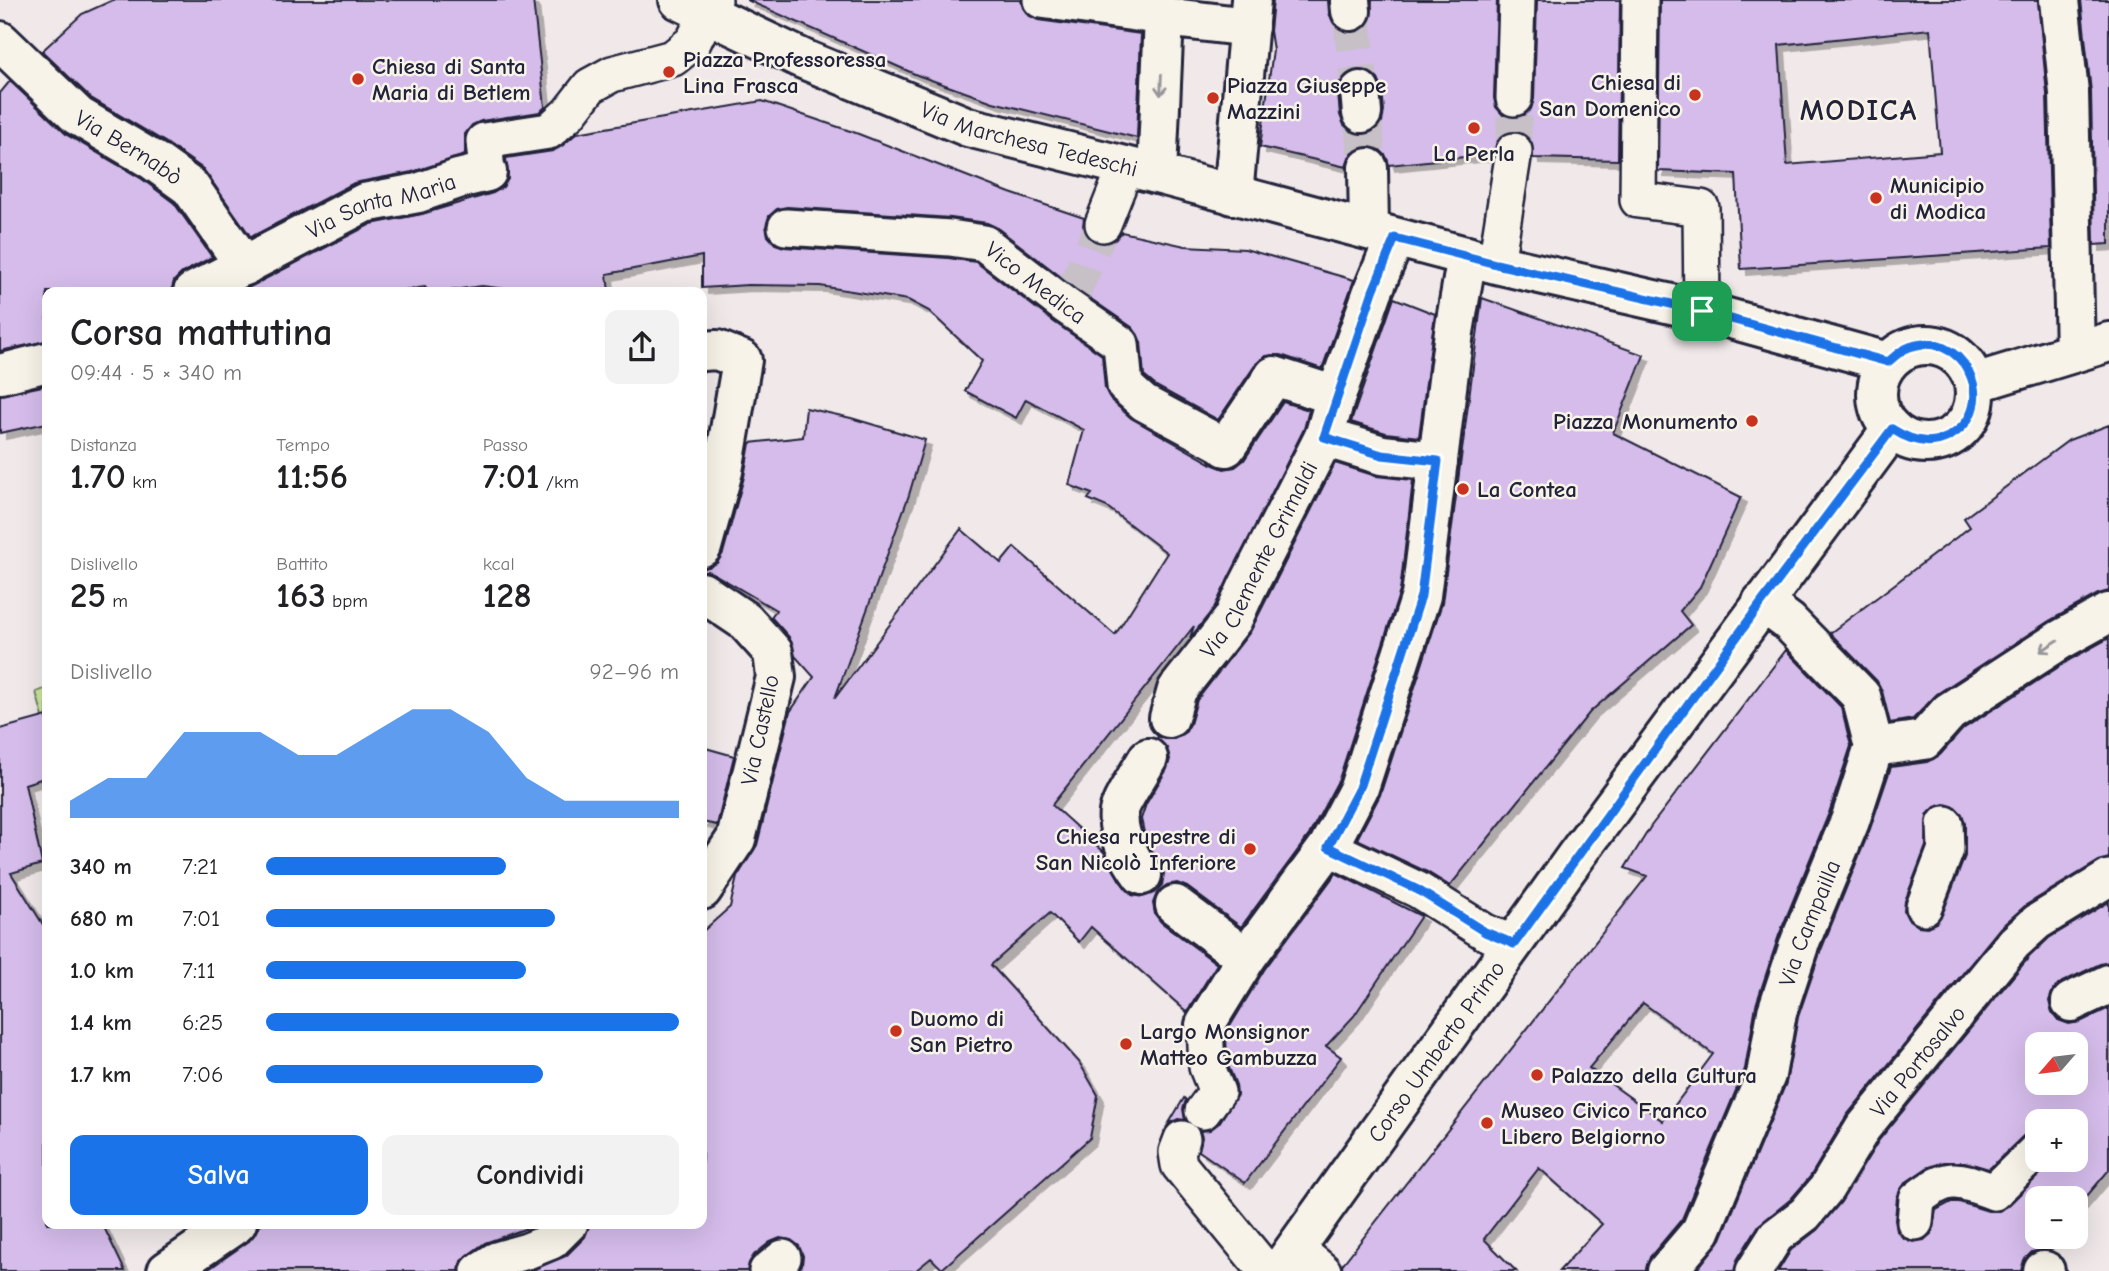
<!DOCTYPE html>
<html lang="it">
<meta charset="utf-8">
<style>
:root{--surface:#fff;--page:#f2f2f2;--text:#202124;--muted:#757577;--accent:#1a73e8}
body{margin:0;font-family:"Comic Neue",sans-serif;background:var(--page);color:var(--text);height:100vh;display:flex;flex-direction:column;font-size:26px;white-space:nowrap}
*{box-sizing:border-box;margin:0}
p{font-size:23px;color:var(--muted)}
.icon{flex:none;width:38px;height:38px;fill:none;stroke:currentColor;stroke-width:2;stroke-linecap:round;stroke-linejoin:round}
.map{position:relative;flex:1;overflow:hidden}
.drawer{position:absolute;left:42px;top:287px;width:665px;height:942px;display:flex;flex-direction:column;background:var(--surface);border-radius:14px;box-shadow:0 7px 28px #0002}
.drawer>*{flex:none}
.needle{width:46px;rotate:242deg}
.controls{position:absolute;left:2025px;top:1032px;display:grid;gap:14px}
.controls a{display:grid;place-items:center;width:63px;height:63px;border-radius:14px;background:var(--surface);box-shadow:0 7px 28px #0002;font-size:35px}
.pin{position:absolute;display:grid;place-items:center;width:60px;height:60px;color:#fff;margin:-30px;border-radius:14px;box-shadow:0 4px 10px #0006}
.round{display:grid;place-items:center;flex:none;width:74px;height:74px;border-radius:14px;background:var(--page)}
.head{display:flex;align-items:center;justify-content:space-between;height:119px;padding:0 28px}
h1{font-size:38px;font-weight:600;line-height:52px}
.stats{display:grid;grid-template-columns:repeat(3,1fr);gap:10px;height:119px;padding:7px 28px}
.stats div{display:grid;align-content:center}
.stats b{font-size:35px;font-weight:600}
.stats small{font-size:19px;font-weight:400}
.stats p{font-size:19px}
.chart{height:196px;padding:14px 28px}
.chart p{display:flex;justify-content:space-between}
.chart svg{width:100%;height:126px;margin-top:7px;fill:var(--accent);opacity:.7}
.action{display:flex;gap:14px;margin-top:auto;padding:14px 28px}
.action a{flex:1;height:80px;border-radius:14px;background:var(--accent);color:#fff;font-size:28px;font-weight:600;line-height:80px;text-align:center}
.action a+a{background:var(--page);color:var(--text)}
ul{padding:0 28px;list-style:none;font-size:23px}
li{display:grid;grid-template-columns:112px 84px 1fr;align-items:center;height:52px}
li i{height:18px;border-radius:9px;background:var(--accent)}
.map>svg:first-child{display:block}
.green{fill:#c9e49b;stroke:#76836b;stroke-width:2}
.building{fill:#d5bceb;stroke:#22223b;stroke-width:2;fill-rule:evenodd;filter:url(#shadow)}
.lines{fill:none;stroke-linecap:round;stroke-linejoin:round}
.pedestrian-tunnel{stroke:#c7c0c6;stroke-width:35;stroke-dasharray:35 18;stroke-linecap:butt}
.minor-tunnel{stroke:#c7c0c6;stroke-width:38;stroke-dasharray:38 19;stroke-linecap:butt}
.pedestrian-casing{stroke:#22223b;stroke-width:40}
.minor-casing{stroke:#22223b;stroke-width:44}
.tertiary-casing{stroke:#22223b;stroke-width:44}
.pedestrian{stroke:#f7f3e8;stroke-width:35}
.minor{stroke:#f7f3e8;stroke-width:38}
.tertiary{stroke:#f7f3e8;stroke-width:38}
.oneway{stroke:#97959a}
.route-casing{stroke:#fff;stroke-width:14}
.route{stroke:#1a73e8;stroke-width:9}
.poi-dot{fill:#c8321e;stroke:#f7f3e8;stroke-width:2.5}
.labels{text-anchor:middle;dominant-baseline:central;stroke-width:5;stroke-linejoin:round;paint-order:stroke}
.poi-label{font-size:23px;font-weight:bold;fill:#22223b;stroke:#f7f3e8;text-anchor:start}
.street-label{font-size:23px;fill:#22223b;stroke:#f7f3e8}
.district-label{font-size:30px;font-weight:bold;letter-spacing:2px;fill:#22223b;stroke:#f7f3e8}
</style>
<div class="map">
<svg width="2109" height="1271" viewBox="0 0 2109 1271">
<defs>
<filter id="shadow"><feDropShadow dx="6" dy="6" stdDeviation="0" flood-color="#0004"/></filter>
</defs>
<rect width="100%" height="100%" fill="#f0e8e9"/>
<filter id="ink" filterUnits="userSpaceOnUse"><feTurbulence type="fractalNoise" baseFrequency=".0143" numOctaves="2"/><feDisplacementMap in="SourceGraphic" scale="14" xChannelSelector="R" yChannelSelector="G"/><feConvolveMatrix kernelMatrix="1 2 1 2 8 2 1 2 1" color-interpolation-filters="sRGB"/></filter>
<g filter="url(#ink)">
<path class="green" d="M47,688v43l-11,-39z"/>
<path class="building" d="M113,0h420l12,107 -5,5 -59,9 -9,4 -7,9v21l-53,17 -58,11 -103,54 -48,-68 -38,-27 -74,-44 -49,-47 40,-37z
M747,0h274l2,8 5,7 10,5 103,14 -4,104 -144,-36 -76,-27z
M1273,0h55l1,13 5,11 8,7 10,2 11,-4 7,-8 2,-21h125l-3,98 2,9 7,8 11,3 9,-2 8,-7 3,-10 3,-99h83l-2,160 -85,-2 -1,-15 -6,-8 -10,-4 -9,1 -8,6 -6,16 -104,11 -3,-9 -7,-7 -11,-3 -12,4 -7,7 -3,10 -86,-20 13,-97 -3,-19zM1359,69l11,3 8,7 4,10 2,22 -2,11 -7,8 -12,5 -11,-3 -8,-7 -4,-10 -2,-22 2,-11 7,-8z
M1660,0h378l9,94 4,154 -310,21 -5,-95 -78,-3zM1930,29l10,123 -153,13 -8,-120z
M2081,0h28v244l-15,1 -3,-153z
M10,81l57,54 75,44 32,24 38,54 -30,16 -8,8 -3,11h-124v49l-47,10v-258z
M762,101l94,32 154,60 74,25 -1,8 4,10 9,7 11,1 8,-4 7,-8 63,14 60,3 109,31 -32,89 -41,-14 -15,1 -10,8 -38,56 -62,-34 -12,-10 -3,-34 -8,-14 -55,-38 -82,-63 -9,-4 -36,-5 -164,-11 -10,2 -8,7 -3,10 2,10 7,8 9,3 164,11 28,4 78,60 48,33 3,34 7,12 19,17 83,47 10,4 11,-2 9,-7 39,-58 26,8 -5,19 -90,179 -24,30 4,-12 -142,179 52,47 16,29 12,14 11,2 11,-4 8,-8 2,-11 -19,-37 -4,-18 5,-15 21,-35 3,-10 -3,-11 -10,-10 1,-2 6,3h10l11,-6 5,-9 7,-24 53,-68 85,-169 41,13 37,4 -13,111 -61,188 -30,56 -68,92 -54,-40 -10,-4 -10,2 -10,8 -4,10 2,11 6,8 56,42 -30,48 -96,-85 -12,15 -29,-29 -59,52 88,97 19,33 -8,43 -148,131 -11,-11 -16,13h-117l4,-6 1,-9 -4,-10 -8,-6 -11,-2 -10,4 -16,13 -5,8 -2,8h-217l36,-15 19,-19 5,-14h112v-291l28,-25 7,-30 20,-32 33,-133 24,-35 -19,-21 -6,-19 -18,-20 5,-7 -62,-36 -12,-5 15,-6 6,-10 21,-76 6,-34 53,-6 3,-29 45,10 74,22 -16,55 -74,203 126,-169 40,34 13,-16 101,88 52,-82 -60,-46 -19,-8 4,-5 -23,-9 15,-55 -58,-31 -10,19 -51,-27 17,-30 -53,-50 -21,-11 -88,-14 -72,-1 -46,3v-32l-95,18 2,18h-80l-47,-6 -43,6h-10l-4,-5 -37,5h-148l131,-68 51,-10 71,-21 10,-6 5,-8 -2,-21 47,-7 9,-5 15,-13z
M1394,298l41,16 -16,123 -33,-4 -35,-11z
M1482,298l162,57 -31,78 128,64 -41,90 -20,24 11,14 -101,87 -140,174 -23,-14 -70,-33 23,-44 62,-192z
M47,385v38l-47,10v-38z
M2109,425v166l-11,3 -49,27 -112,73 -24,25 -23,4 -8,-32 -5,-10 -47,-48 140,-106 -6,-9 105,-78z
M2109,638v220l-10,3 -73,44 -26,23 -153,187 -37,62 -19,22 -32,26 -22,35 -3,11h-38l25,-32 65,-156 12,-66 23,-67 49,-121 21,-62 36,-5 13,-7 23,-26 108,-70zM1945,804l10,3 7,7 3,9v33l-23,59 -6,8 -9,4 -9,-1 -10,-7 -4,-8 1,-10 21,-55 1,-31 8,-8z
M1786,650l55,57 10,39 -22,67 -50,122 -23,70 -11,64 -63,150 -32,38 -4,14h-87l43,-47 -63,-56 -55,71 32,32h-173l-1,-6 305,-389 -22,-8 26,-42zM1643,1003l70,51 -50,67 -74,-53z
M47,716v61l-22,7 17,80 -31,9 36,58v292h55l23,48h-125v-542z
M702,747l32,9 -17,69 -15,-3z
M1336,873l85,43 -67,100 -28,30 15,11 -96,126 -46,-32 3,-14 -2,-6 10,-1 9,-7 18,-28 -1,-10 -9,-22 -1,-30 38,-63z
M2109,902v60l-9,2 -38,18 -9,8 -4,11 3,11 6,8 11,4 11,-2 29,-14v162l-33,39v-10h-39v38h14l-10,13 -9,2 -8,8 -3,11h-243l13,-21 26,-20 24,-28 38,-62 150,-183 20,-19zM2037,1045h39v38h-39zM2037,1122h39v38h-22l-46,46 -9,5h-11l-29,-9h-8l-15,8 -4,23 -8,7 -11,2 -10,-4 -6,-7 -2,-11 2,-23 8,-14 22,-15 17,-6h21l24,7 34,-33 14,-6z
M1184,1098l2,2 -3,9 2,11 -7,-1 -8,4 -4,5z
M262,1223h279l-56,20 -17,12 -7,6 -2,10h-253l43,-30z"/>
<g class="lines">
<path class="pedestrian-tunnel" d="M1514,151v-53
M1071,297l32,-73"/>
<path class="minor-tunnel" d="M1351,11l9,80
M1362,113l6,55"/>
<g class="pedestrian-casing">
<g id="pedestrian">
<path d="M1041,0l123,17"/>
<path d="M1640,0l-2,200 63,8 1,103"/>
<path d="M1514,98l3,-98"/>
<path d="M487,172l-3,-31 65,-10 20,-18 21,-27 22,-12 61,-16 20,-16 21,-42"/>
<path d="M1103,224l23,-58"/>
<path id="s1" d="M786,227l164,11 34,5 82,63 55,38 4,42 19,17 82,44"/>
<path d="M1496,264l18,-113"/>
<path d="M1328,847l90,43 67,42 29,12"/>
<path d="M1924,907l22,-58 -1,-25"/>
<path d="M1203,1111l14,-19 -10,-25 -2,-42"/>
<path d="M1182,1139l-5,13 2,13 87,106"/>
<path d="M1915,1222l2,-23c32,-26 42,-20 77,-7l43,-42"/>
<path d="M1295,1248l28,23"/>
<path d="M479,1271l17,-11 31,-9 25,-10 18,-18"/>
<path d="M767,1271l16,-13"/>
<path id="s2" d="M1754,1271l22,-35 29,-22 21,-25 37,-61 151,-185 23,-21 72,-44"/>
</g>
</g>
<g class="minor-casing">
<g id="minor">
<path d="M1350,0l1,11"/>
<path d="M2059,0l10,93 6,259"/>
<path id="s3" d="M0,41l78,75 76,45 36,26 55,79"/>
<path d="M1360,91l2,22"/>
<path d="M1368,168l1,61"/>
<path d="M1157,174l7,-157 85,10"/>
<path d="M1233,195l18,-195"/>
<path id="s4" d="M193,292l171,-89 54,-10 40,-14 29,-7"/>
<path d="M702,351l15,-1 25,10 -19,111 -21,76"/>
<path d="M0,374l47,-12"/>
<path d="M1324,437l58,18 56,6"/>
<path d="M1226,447l48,-71 62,20 37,-105 22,-53"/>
<path d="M702,592l43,29 28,31 3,25 -40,162 -34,51"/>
<path id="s5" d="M1169,718l8,-28 56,-71 14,-31 77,-151 12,-41"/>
<path d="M1874,747l50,-7 25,-28 111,-72 49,-27"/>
<path d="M1142,875c-12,-16 -26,-42 -23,-63 1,-10 23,-43 29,-54"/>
<path d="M1175,905l71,53 82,-111 31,-59 62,-192 33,-264 13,-76"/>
<path d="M2071,1002l38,-18"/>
<path d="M1205,1025l41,-67"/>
<path d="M167,1271l70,-48"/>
<path id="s6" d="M1667,1271l34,-40 65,-156 11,-63 23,-70 50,-121 24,-74 -13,-51 -72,-74 -27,-20"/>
<path d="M2043,1271h2"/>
</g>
</g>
<g class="tertiary-casing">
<g id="tertiary">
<path id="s7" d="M679,0l124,59 165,68 189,47 339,90 206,47 186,51"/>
<circle cx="1926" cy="394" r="49"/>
<path d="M1975,383l134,-41"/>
<path id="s8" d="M1279,1271l297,-415 316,-427"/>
</g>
</g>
<use href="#pedestrian" class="pedestrian"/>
<use href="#minor" class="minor"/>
<use href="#tertiary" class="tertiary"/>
</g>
<defs><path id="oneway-shaft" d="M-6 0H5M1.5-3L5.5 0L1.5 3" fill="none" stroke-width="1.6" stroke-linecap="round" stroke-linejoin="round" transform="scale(1.75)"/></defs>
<g class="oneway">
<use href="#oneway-shaft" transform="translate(1161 85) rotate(92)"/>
<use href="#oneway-shaft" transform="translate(2049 646) rotate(147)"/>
</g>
</g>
<g class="lines" filter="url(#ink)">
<g class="route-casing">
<path id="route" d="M1395,238l101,26 206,47 186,51c5,-4 11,-10 17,-13 56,-26 100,58 43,88 -20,10 -39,3 -56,-8l-130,173 -248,342 -29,-12 -67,-42 -90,-43 31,-59 62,-192 17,-135 -56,-6 -58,-18 49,-146z"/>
</g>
<use href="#route" class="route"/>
</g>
<g class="poi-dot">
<circle cx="669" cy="72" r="7"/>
<circle cx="358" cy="79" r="7"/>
<circle cx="1695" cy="95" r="7"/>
<circle cx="1213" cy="98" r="7"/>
<circle cx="1474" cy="128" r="7"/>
<circle cx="1876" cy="198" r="7"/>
<circle cx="1752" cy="421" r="7"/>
<circle cx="1463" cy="489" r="7"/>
<circle cx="1250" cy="849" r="7"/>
<circle cx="896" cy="1031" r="7"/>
<circle cx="1126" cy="1044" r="7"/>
<circle cx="1537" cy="1075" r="7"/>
<circle cx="1487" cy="1123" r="7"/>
</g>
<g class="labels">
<g class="poi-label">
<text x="683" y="59">Piazza Professoressa<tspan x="683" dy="26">Lina Frasca</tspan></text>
<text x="372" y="66">Chiesa di Santa<tspan x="372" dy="26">Maria di Betlem</tspan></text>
<text x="1681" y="82" text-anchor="end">Chiesa di<tspan x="1681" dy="26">San Domenico</tspan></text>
<text x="1227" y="85">Piazza Giuseppe<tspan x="1227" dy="26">Mazzini</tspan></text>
<text x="1474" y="153" text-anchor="middle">La Perla</text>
<text x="1890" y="185">Municipio<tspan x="1890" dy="26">di Modica</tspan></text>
<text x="1738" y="421" text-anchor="end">Piazza Monumento</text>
<text x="1477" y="489">La Contea</text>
<text x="1236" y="836" text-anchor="end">Chiesa rupestre di<tspan x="1236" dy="26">San Nicolò Inferiore</tspan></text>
<text x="910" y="1018">Duomo di<tspan x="910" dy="26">San Pietro</tspan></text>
<text x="1140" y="1031">Largo Monsignor<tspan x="1140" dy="26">Matteo Gambuzza</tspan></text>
<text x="1551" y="1075">Palazzo della Cultura</text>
<text x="1501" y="1110">Museo Civico Franco<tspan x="1501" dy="26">Libero Belgiorno</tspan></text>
</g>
<g class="street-label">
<text stroke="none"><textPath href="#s7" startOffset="378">Via Marchesa Tedeschi</textPath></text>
<text stroke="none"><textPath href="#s3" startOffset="168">Via Bernabò</textPath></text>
<text stroke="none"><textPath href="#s4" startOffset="208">Via Santa Maria</textPath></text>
<text stroke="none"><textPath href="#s1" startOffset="264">Vico Medica</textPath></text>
<text stroke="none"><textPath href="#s5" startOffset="184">Via Clemente Grimaldi</textPath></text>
<text transform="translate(760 730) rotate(-78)">Via Castello</text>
<text stroke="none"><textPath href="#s6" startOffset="380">Via Campailla</textPath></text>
<text stroke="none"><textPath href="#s8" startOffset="270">Corso Umberto Primo</textPath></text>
<text stroke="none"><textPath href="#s2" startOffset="268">Via Portosalvo</textPath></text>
</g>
<g class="district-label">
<text x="1859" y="110">MODICA</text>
</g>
</g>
</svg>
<div class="controls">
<a><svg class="needle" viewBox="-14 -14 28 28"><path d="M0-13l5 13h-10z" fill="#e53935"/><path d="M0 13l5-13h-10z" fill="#757577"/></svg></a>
<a>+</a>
<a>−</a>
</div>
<div class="pin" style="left:1702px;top:311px;background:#1e9e55"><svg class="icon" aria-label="arrive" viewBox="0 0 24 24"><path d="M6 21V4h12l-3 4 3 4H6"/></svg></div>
<section class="drawer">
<div class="head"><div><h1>Corsa mattutina</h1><p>09:44 · 5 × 340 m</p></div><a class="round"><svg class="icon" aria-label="share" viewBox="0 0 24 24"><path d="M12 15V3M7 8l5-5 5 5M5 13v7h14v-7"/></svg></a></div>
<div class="stats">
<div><p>Distanza</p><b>1.70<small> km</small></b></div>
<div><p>Tempo</p><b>11:56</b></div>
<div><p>Passo</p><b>7:01<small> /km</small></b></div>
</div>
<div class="stats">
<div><p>Dislivello</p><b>25<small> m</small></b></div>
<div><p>Battito</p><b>163<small> bpm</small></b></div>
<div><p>kcal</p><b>128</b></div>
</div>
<div class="chart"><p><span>Dislivello</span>92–96 m</p>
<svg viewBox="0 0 160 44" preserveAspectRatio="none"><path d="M0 44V38L10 30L20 30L30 14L40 14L50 14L60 22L70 22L80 14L90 6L100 6L110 14L120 30L130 38L140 38L150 38L160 38V44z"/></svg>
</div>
<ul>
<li><b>340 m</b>7:21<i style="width:58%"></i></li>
<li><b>680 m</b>7:01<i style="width:70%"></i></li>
<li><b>1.0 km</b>7:11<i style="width:63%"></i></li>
<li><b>1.4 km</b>6:25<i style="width:100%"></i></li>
<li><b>1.7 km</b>7:06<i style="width:67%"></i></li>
</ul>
<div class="action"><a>Salva</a><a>Condividi</a></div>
</section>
</div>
